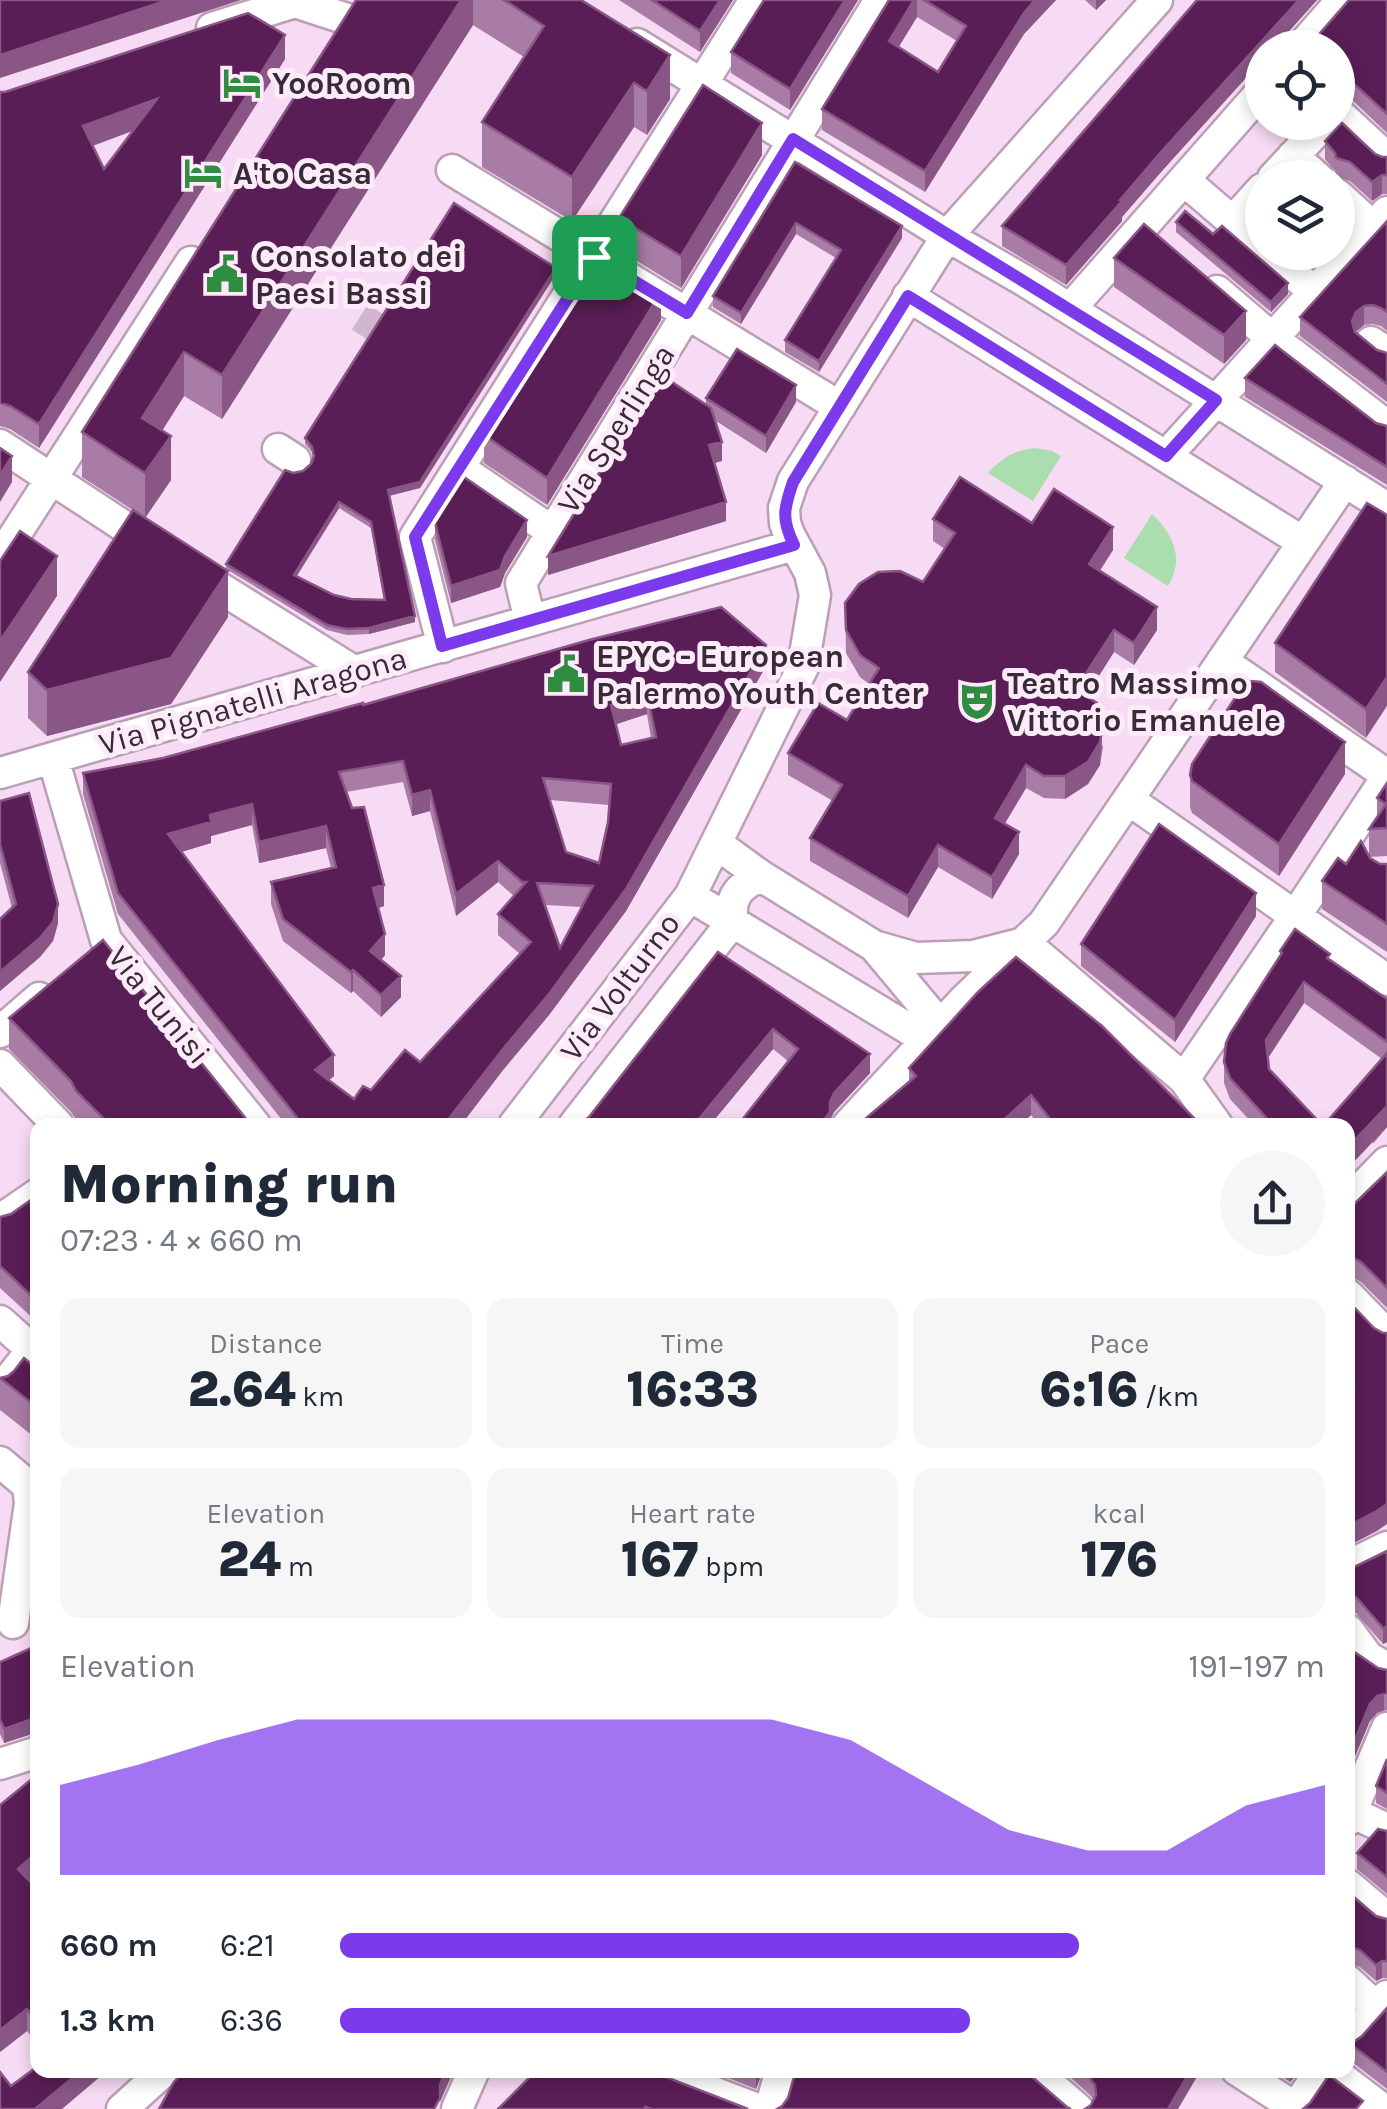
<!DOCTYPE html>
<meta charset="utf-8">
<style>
:root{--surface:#fff;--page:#f6f6f7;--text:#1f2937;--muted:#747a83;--accent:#7c3aed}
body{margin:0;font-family:Karla,sans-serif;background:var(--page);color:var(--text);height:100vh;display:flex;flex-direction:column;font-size:38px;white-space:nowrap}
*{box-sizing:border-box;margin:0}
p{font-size:32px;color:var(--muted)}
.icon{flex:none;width:55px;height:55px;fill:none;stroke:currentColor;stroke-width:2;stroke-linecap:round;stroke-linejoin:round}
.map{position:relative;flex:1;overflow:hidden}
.panel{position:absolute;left:30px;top:1118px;width:1325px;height:960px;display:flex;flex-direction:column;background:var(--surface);border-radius:20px;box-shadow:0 5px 15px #0003}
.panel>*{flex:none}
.controls{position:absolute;left:1245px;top:30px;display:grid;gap:20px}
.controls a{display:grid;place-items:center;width:110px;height:110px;border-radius:50%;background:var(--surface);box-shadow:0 5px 15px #0003;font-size:50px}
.pin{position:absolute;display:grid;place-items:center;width:85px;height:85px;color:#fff;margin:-42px;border-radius:20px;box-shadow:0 5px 15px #0006}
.round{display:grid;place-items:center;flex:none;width:105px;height:105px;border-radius:52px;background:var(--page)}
.summary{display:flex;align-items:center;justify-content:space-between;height:170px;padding:0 30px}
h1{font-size:55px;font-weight:800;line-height:75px}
.metrics{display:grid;grid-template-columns:repeat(3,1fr);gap:15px;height:170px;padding:10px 30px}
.metrics div{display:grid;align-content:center;border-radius:20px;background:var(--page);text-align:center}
.metrics b{font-size:50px;font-weight:800}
.metrics small{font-size:28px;font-weight:400}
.metrics p{font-size:28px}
.chart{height:280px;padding:20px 30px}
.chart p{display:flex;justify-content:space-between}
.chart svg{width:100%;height:180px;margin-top:10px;fill:var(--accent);opacity:.7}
ul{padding:0 30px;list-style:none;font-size:32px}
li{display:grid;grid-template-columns:160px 120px 1fr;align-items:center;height:75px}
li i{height:25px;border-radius:12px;background:var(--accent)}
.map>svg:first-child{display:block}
.green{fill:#aadeae}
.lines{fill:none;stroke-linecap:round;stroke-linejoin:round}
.minor-tunnel{stroke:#d1b7cd;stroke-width:30;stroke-dasharray:30 15;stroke-linecap:butt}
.minor-casing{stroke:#ba9fb6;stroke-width:35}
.minor{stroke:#fff;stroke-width:30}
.wall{fill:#a87ca4;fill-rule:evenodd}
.shaded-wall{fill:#895685}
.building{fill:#5a1e56;stroke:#895685;stroke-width:2.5;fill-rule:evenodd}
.route-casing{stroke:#fff;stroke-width:20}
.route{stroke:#7c3aed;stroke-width:12}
.labels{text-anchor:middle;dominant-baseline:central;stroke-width:10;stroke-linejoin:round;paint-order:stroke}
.poi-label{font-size:32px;font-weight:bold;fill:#372c36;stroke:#fdebfa;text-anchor:start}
.street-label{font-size:32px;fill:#372c36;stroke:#fdebfa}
</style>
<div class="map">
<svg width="1387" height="2109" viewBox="0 0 1387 2109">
<rect width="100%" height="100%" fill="#f7daf3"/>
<path class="green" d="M1035,448l17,3 9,5 -28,45 -45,-28c15,-16 25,-22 47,-25z
M1152,514c21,20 33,44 16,72l-44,-28z"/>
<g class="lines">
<path class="minor-tunnel" d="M360,317l48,31"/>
<g class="minor-casing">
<path id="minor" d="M212,28l83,-26 52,17
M637,44l310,192 78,45 362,227
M1300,48l42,-48
M1338,113l49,45
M1293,156l25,22
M452,170l388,237
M1273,178l52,-56
M1184,180l78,67
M1338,195l35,32
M1233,221l29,-32
M1269,252l45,40
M1217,291l55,47 115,88
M908,296l395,246
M1070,309l192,-218
M1371,342l16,11
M0,445l157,103
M278,449l17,11
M1166,456l221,-244
M459,468l94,64
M0,558l191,-296
M196,573l159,99
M530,621l-9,-38 359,-583
M443,647l-28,-110 340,-537
M1222,661l165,114
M53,758l53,182 149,185
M0,773l794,-228
M1129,800l258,180
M717,844l44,32 113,70 42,12 57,-2 47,-12
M690,896l237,144
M733,921c-5,-24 7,-36 28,-45
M1025,943l159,136 33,46
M874,946l66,79
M0,1032l39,-34
M0,1065l58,60
M1184,1079l112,-164 91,-138
M514,1125l176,-229 113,-229 12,-72 -5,-22 -21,-39 -4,-11 -1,-15 9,-27 154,-245 210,-236
M574,1125l159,-204
M848,1125l117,-126 79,-76 301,-442
M1348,1202l39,-40
M0,1220l38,-26
M1348,1295l39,40
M0,1321l38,34
M0,1391l32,-41
M0,1462l38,32
M1348,1566l39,-19
M13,1623l17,-120 -2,-17
M1348,1630l20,27 19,11
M0,1764l38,-12
M1351,1812l36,17
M1348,1820l39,-92
M1348,1885l39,33
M1348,1981l29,27
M1348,2040l39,-44
M656,2070l101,39
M1033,2070l45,39
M1237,2070l59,38
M1331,2070l50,38
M122,2109l43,-39
M457,2109l17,-39
M770,2109l11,-39
M1295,2109l26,-39"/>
</g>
<use href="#minor" class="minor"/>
</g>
<path class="wall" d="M356,0h225l89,99 -23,36 -13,-8 -62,94 -90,-54v-45l42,-65 -51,-32 -251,394 -38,-23 -22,35 9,49 -26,38 -63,-41v-45z
M619,0h114l-33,52z
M858,0l-68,110 -59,-37v-21z
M889,0h167l-32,34 -99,158 -103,-62v-21zM917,17l40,24 -19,31 -40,-25z
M1085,0h21l-10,10z
M1317,0l-43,48h-12v12l-101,112 -39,45v4l-56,64 -64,-39v-20z
M1387,0v133l-36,-34 -10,-4h-3v-47z
M285,59l-246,389 -29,-19 -10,-3v-334zM132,131l-28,38 -11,-23z
M1325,141l50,13 7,3h5v37h-5l-10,7 -22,-20 -14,-4 -1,-6 -10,-12z
M762,155l-81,133 -62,-38v-32z
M795,162l107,76 -83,134 -34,-20v-12l51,-82 -40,-24 -55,90 -28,-17v-11z
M1387,221v110l-6,-5 -8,-2 -9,1 -9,8 22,17 10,3v49l-87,-66v-19z
M1176,222l112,72 -17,18 -95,-80z
M1298,252h27l-12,14z
M1114,258l132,82 -22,24 -110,-77z
M556,274l-136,214 -31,8 26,126 -46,12 -22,1 -20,-5 -101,-61v-5l67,-91 10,-2 8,-7 2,-6 -1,-6 -7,-8v-6zM339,508l32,20 13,72 -33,-1 -17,-4 -37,-19z
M661,320l-114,185 -63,-42v-28z
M1245,378l139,48h3v59l-142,-88z
M706,398l90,4 -30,51 -50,-32 6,40 -7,2 11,58 -178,54 158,-170z
M1387,515l-21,223 -91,-66v-29z
M933,519l99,4 81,27 -13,21 57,59 -23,35 -20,-13 -28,44 17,51 -3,18 -12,19 -23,15 -21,-1 -18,-10 -21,35 14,31 -27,45 -54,-32 -30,51 -98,-57v-23l23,-37 -45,-26v-22l59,-33 22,-36 -9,-7 -14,-24 -1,-50 78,-21 22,-33 -12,-8z
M435,523l92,14 -22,36 -5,14 -49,16 -16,-63z
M228,617l-57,87 -124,32 -19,-18v-46z
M766,666l-140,245 -77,104 -46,55 -42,55h-175l-168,-211 -35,-120v-21l80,-15 200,-53zM647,714l4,24 -30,7 -5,-21zM403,782l9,34 18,-5 26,105 42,-34 16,14 -16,18v21l22,19 -100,108 -66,37 -25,-19 5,-4 -153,-224 30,-9v-7l41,-11 7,38 67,-15 5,20 -60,14v22l12,37 68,52 2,-2 28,26 20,-20 -20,-37 4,-5 -7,-47 6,-2 -38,-114zM550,800l59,5 -1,17 -9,41 -33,-11zM545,905l37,2 -22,41z
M1345,774l-66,102 -87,-63 -2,-6v-32z
M1387,783v73l-18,1v-28l8,-12v-19z
M0,801l58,122 -5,18 -13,16 -40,34v-72l12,-11 -12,-45z
M1346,864h41v88l-65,-43v-28z
M1256,916l-81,126 -94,-76v-22z
M1280,951l50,9 57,39v128l-14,17 9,-85 -78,-56 -36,55 1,11 53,56h-68l-24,-26 -6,-16v-21l56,-105z
M718,952l152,121 -36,39 -4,8v5l-42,-64 -15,-12 -63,76h-132l11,-8z
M9,1018l242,107h-171l-9,-13 -62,-63z
M909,1068l292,57h-162l-8,-10 -11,10h-162l51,-43z
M1387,1172v136l-26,-26 -9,-5h-4v-67z
M38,1195v128l-38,-35v-71l11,-3z
M38,1370v70l-38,-30v-33z
M1387,1551v91l-4,2 -27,-31 -8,-1v-42z
M38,1645v87l-34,11 -4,-9v-72z
M1353,1651l25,17 9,2v40l-10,3 -7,8z
M1387,1759v50l-11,-6v-17z
M38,1774v100l-9,7 9,9v155l-11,-14 -27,21z
M1387,1831v63l-30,-25v-16z
M1348,1892l28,24 11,3v59h-5l-6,3 -16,-14 -12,-4z
M1387,2008v81l-39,-30v-17l7,-1 7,-5z
M708,2070h55l-7,19z
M1062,2070h139l-110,35 3,-5 -4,-5z
M1272,2070h28l-10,12z"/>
<path class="shaded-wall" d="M168,0h73l-241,78v-23z
M461,0h12v25l-251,394v-44z
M720,0h13l-33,52v-21z
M845,0h13l-68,110v-21z
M914,0h3v17l-28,46v-22z
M1035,0h21l-32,34 -99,158v-21l99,-158z
M1096,0h10l-10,10z
M1299,0h18l-43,48h-12v12l-101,112 -39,45v4l-56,64v-20l95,-113z
M285,35v24l-246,389v-24z
M670,55v44l-23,36v-44z
M634,83v44l-62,94v-44z
M157,99v23l-74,27v-23z
M762,123v32l-81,133v-32z
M1382,175v19l-10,7v-19z
M1347,218v10l-9,11v-11z
M796,223v11l-55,90v-11z
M902,226v12l-83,134v-11z
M1315,252h10l-12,14v-11z
M556,268v6l-136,214 -32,8v-6z
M1288,283v11l-17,18v-10z
M661,292v28l-114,185v-27z
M1364,306v19l-8,6 -4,9v-19l4,-9z
M1246,311v29l-22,24v-29z
M184,352v44l-42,66v-44z
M796,385v17l-30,51v-17z
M171,436v44l-26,38v-45z
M722,442v19l-13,3v-19z
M12,456v26l-12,20v-27z
M339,502v6l-45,72v-5z
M726,502v19l-178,54v-19z
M527,520v17l-22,36 -5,14 -49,16v-17l54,-30z
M1113,527v23l-24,36v-22z
M57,556v40l-57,86v-41z
M228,571v46l-57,87 -124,32v-46z
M1157,607v23l-23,35v-22z
M415,616v6l-46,12v-6z
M1114,630v22l-38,60v-23z
M766,645v21l-140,245 -77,104 -46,55 -42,55h-17z
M1387,677v29l-21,32v-29z
M647,693v21l-36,12v-21z
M1103,724l-3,41 -12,19 -23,15v-23z
M1345,742v32l-66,102v-32z
M1026,765v23l-31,52v-22z
M430,790v21l-18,5v-21z
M252,804v21l-41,11v7l-43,13v-22l42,-19z
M326,826v22l-67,15v-21z
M1019,832v22l-27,45v-22z
M938,845v22l-30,51v-22z
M498,861v21l-42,34v-22z
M384,885v21l-11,4v-22z
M1256,893v23l-81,126v-22z
M58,904v19l-5,18 -13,16 -40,34v-19z
M385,934v21l-15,17v-21z
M353,970v21l-2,2v-21z
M401,976v21l-20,20v-22z
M1304,982v21l-38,58v-21z
M773,1029v20l-63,76h-16z
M870,1054v19l-36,39 -4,8v5h-10l14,-32z
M334,1055v21l-19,15v-21z
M1031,1095v20l-11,10h-22z
M1387,1106v21l-39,41v-21z
M1387,1504v20l-10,7 -29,15v-20z
M1387,1626v16l-4,2v-16z
M1384,1693v17l-7,3 -7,8 -22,52v-17l22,-52 7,-8z
M38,1717v15l-34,11v-14z
M38,1851v23l-20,17v-22z
M1382,1961v17l-6,3v-16z
M1350,1992v17l-2,4v-17z
M27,2009v22l-27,21v-22z
M82,2070h26l-46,39h-27z
M446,2070h8l-14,32v-17z
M757,2070h6l-7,19v-17z
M1191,2070h10l-23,39h-10z
M1290,2070h10l-10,12z"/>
<path class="building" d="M0,0h168l-168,55z
M356,0h105l-239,375 -38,-23 -42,66 29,18 -26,37 -63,-41z
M504,0h77l89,55 -23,36 -13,-8 -62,94 -90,-55 62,-96z
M652,0h68l-20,31z
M764,0h81l-55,89 -59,-37z
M889,0h25l-25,41 49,31 28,-46 -42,-26h111l-11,13 -99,158 -103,-62z
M1197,0h102l-138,152 -41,48 2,1 -56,64 -64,-39z
M1349,0h38v114l-36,-33 -10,-5 -3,1v-29h-31z
M248,13l37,22 -246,389 -29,-18 -10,-3v-311h5zM157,99l-53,70 -21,-43z
M703,85l59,38 -81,133 -62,-38z
M1342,123l33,31 7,3h5v18h-5l-10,7 -22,-20 -14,-4 -1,-5 -10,-12z
M795,162l107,64 -83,135 -34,-21 56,-90 -45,-27 -55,90 -28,-17z
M454,203l102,65 -136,214 -32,8 27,126 -46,12 -22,1 -20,-4 -101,-61 59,-94 8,3 10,-2 8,-7 3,-8 -2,-9 -7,-9zM339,502l32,20 14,78 -34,-1 -17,-4 -40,-20z
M1338,209l9,9 -9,10z
M1185,211l28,23 9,-8 66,57 -17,19 -95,-80z
M1387,221v91l-6,-4 -8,-3 -9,1 -8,6 -4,9 3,11 22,18 10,3v31l-87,-67z
M1144,224l102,87 -22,24 -110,-77z
M599,254l62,38 -114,186 -63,-43z
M1275,345l101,78 11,3v41l-142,-89z
M737,349l59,36 -30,51 -60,-38z
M660,374l51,34 11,34 -13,3 17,57 -178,54z
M0,448l12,8 -12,19z
M464,477l63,43 -22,36 -5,14 -49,16 -16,-63z
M960,477l72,46 22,-34 59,38 -24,37 68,43 -23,36 -20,-13 -38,59 21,14 6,21 -3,18 -12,20 -23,14h-21l-18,-11 -31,53 24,14 -27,45 -54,-32 -30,51 -98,-58 32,-53 -54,-32 30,-50 29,17 32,-52 -19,-13 -14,-25 -1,-27 14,-19 19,-12 22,-1 23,11 32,-49 -22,-14z
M1367,503l20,12v162l-21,32 -91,-66z
M133,510l95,61 -57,87 -124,32 -19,-18z
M20,531l37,25 -57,85v-80z
M721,607l45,38 -140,244 -77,105 -46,55 -59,76h-132l-2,-2 -7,2 -185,-232 -35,-120 80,-15 200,-55v2l226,-65zM647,693l9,44 -35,8 -10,-40zM403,761l9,34 18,-5 26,104 42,-33 24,21h4l-28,32 33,28 -111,120 -15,-12 -34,40 -8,-4 -9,13 -39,-29 19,-15 -166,-221 43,-12 -1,-7 42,-11 7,38 67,-16 10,41 -65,15 12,37 68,53 2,-2 28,25 20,-19 -31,-25 15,-17 -12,-46 11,-3 -20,-78 -12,1 -13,-36zM543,778l68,6 -3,38 -9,41 -33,-11zM537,883l56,3 -33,62z
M1251,681l10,1 84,60 -66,102 -87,-63 -2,-6 2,-11 52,-80z
M1387,783v45l-18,1 17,-25 -9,-6z
M29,793l29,111 -5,18 -13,16 -40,34v-53l16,-15 -16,-60v-43z
M1159,824l97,69 -81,127 -94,-76z
M1361,841l9,17 10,6h7v60l-65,-43 16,-23 8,6z
M1295,929l35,25 -3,4 60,41v43l-83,-60 -38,58 3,29 53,56h-49l-43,-47 -6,-16 2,-19 4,-9 52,-81 -2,-2z
M103,940l148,185h-141l-34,-34 -5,-10 -62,-63z
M718,952l152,102 -36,39 -4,9v10l-10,13h-82l60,-76 -25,-20 -79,96h-116l11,-8z
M1016,957l86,69 99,99h-146l-24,-30 -33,30h-140l58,-49 -7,-8 69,-76z
M1387,1053v53l-39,41v-22h-24z
M1387,1172v116l-26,-26 -9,-5h-4v-47z
M38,1195v107l-38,-36v-49l11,-3z
M1348,1301l26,27 9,5h4v171l-10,7 -29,15v-131l6,-5 -6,-5z
M24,1358l14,12v38l-38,-30 8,-2 6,-5z
M1387,1551v75l-4,2 -27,-31 -8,-2v-25z
M1348,1643l5,8 25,17 9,2v23l-10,3 -7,8 -22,52z
M38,1645v72l-34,12 -4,-10v-57z
M1387,1759v34l-11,-7z
M38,1774v77l-20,18 20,21v133l-11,-14 -27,21v-225z
M1378,1829l9,2v46l-30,-24z
M1348,1892l28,24 11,3v42h-5l-6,4 -16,-15 -12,-4z
M1387,2008v64l-39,-30 7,-1 7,-5z
M38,2066v4h44l-47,39h-35v-37l11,14z
M185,2070h261l-6,15v13l-6,11h-275l15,-27z
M535,2070h113l100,39h-96l-7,-2 -1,2h-146l34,-34z
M796,2070h228l43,37 4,2h-294l5,-3 6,-8z
M1081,2070h110l-23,39h-83l6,-4 5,-10 -1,-10 -5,-7z
M1329,2075l34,26 -7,8h-53l7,-6z"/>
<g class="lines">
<g class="route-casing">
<path id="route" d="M793,139l423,261 -50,56 -258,-160 -115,186c-9,26 -12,37 1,63l-352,101 -27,-109 179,-280 93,56z"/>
</g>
<use href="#route" class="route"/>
</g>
<defs>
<g id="hotel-bare" transform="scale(3)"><path d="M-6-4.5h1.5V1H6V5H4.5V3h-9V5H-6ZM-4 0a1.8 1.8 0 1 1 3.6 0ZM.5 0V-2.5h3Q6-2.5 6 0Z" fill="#2e8d40" stroke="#fdebfa" stroke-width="2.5" paint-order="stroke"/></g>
<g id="civic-bare" transform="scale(3)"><path d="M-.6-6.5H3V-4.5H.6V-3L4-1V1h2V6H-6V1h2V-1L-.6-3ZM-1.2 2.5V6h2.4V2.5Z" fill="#2e8d40" stroke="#fdebfa" stroke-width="2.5" paint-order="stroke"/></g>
<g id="theatre-bare" transform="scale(3)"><path d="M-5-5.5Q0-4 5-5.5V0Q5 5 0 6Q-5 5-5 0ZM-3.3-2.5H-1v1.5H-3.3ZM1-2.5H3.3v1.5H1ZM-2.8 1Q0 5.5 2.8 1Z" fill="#2e8d40" stroke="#fdebfa" stroke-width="2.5" paint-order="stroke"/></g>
</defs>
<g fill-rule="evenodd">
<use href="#hotel-bare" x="242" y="83"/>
<use href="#hotel-bare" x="203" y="173"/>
<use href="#civic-bare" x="225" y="274"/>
<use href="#civic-bare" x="566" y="674"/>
<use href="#theatre-bare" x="977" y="701"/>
</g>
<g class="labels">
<g class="poi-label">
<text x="272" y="83">YooRoom</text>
<text x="233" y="173">A'to Casa</text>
<text x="255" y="256">Consolato dei<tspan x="255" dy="37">Paesi Bassi</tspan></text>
<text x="596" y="656">EPYC - European<tspan x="596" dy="37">Palermo Youth Center</tspan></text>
<text x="1007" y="683">Teatro Massimo<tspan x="1007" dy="37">Vittorio Emanuele</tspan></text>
</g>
<g class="street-label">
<text transform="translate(616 429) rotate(-58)">Via Sperlinga</text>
<text transform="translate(253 701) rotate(-16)">Via Pignatelli Aragona</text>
<text transform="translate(620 987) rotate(-53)">Via Volturno</text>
<text transform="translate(159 1005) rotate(51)">Via Tunisi</text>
</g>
</g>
</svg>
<div class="controls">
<a><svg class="icon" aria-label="locate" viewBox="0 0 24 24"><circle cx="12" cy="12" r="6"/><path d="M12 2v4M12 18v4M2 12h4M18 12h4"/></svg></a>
<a><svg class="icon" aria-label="layers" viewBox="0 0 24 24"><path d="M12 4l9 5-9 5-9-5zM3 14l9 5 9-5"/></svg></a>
</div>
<div class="pin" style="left:594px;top:257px;background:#1e9e55"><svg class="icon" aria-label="arrive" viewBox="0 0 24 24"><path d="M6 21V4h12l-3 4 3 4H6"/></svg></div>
<section class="panel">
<div class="summary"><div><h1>Morning run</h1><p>07:23 · 4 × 660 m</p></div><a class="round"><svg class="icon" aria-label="share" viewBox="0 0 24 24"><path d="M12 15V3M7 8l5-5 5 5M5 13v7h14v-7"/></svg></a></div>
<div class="metrics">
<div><p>Distance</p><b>2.64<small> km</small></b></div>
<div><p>Time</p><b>16:33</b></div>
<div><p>Pace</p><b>6:16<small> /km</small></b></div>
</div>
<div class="metrics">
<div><p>Elevation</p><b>24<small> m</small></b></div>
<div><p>Heart rate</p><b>167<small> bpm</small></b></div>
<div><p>kcal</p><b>176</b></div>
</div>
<div class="chart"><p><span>Elevation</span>191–197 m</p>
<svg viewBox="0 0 160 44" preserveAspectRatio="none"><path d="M0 44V22L10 17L20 11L30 6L40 6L50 6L60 6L70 6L80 6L90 6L100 11L110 22L120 33L130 38L140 38L150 27L160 22V44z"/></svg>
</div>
<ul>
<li><b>660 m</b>6:21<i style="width:75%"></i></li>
<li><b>1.3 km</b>6:36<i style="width:64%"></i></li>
</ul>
</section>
</div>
